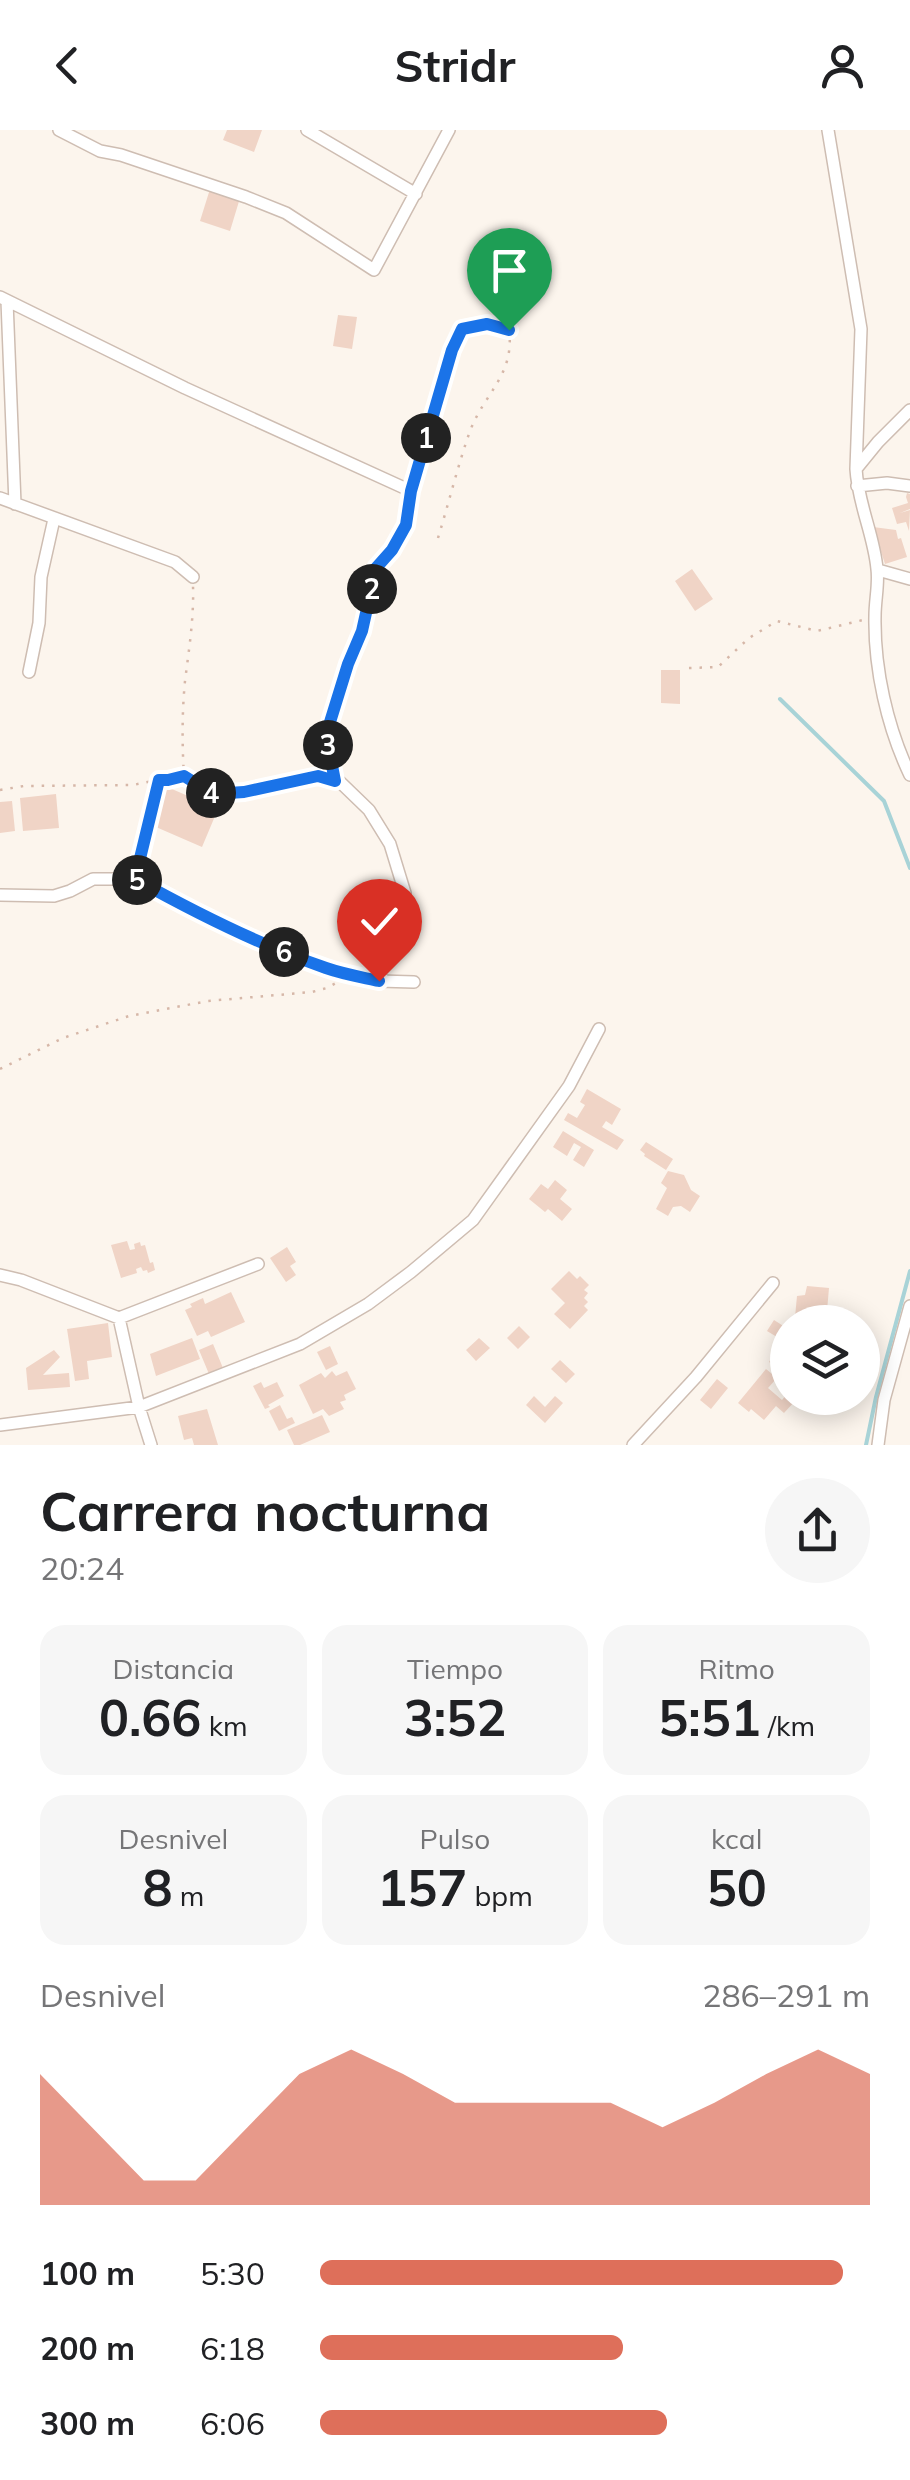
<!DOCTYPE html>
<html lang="es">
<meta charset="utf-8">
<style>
:root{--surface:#fff;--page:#f6f6f6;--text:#202124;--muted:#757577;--accent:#de6f5a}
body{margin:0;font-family:Mulish,sans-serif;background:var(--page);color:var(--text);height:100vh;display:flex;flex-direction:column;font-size:38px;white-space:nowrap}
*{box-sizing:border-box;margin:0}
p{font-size:32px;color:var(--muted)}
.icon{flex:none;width:55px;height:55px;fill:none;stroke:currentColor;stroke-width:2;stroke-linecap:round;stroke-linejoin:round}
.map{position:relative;height:1315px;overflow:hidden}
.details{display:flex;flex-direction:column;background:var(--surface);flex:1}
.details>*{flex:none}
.buttons{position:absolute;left:770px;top:1175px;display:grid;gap:20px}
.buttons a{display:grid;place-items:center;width:110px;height:110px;border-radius:50%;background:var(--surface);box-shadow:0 5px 25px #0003;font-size:50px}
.pin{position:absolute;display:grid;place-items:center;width:85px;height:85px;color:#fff;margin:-102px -42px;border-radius:50% 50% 50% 0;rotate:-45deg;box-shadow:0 0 10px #0007}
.pin .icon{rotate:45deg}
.km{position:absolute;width:50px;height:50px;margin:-25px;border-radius:50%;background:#222;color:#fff;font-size:28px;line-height:50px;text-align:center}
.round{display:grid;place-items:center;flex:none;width:105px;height:105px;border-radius:52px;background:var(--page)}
.headline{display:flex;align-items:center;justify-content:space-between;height:170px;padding:0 40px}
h1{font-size:55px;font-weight:700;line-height:75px}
.stats{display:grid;grid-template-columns:repeat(3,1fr);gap:15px;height:170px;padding:10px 40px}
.stats div{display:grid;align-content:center;border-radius:25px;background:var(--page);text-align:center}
.stats b{font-size:50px;font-weight:700}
.stats small{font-size:28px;font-weight:400}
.stats p{font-size:28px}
.chart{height:280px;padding:20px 40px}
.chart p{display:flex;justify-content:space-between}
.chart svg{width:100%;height:180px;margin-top:10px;fill:var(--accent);opacity:.7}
ul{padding:0 40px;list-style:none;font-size:32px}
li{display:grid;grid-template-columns:160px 120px 1fr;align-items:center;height:75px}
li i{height:25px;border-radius:12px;background:var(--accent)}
header{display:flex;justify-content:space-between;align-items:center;height:130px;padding:0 40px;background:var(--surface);font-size:45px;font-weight:700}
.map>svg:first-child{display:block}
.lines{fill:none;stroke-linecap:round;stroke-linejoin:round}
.stream{stroke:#a8d3d7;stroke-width:4}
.building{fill:#f0d4c6}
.minor-casing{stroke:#cebdb2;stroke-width:14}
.path{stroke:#d6b7a8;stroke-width:2.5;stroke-dasharray:2.5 8;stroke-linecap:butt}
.minor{stroke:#fff;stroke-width:11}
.route-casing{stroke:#fff;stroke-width:20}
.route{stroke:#1a73e8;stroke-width:12}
</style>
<header><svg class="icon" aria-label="back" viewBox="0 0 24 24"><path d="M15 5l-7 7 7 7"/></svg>Stridr<svg class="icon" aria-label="person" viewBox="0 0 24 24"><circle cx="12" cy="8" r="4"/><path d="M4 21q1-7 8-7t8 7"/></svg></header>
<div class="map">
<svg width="910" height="1315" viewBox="0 0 910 1315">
<rect width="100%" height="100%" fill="#fcf5ed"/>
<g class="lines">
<path class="stream" d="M780,569l104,102 26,67
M866,1315l10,-48 34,-126"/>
</g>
<path class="building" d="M227,0h35l-8,22 -31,-12z
M210,59l30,9 -10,33 -30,-10z
M338,185l19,2 -5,32 -19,-3z
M907,363l3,1v15l-10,4 10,-3 -1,21 -3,-9 -9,2 -5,-16 16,-5 -2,-6z
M873,397l23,3 2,9 3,-1 6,19 -22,7z
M692,439l21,30 -18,12 -20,-30z
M661,540h19v34l-19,-1z
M165,656l53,23 -16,38 -53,-23z
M56,664l3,34 -36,3 -3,-33z
M12,671l3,30 -15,2v-31z
M408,781l9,5 -15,30 -9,-4z
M587,959l34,20 -9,16 -6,-4 -4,6 22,13 -7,10 -53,-30 4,-7 9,5 8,-13 -5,-3z
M563,1001l31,19 -10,17 -11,-7 8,-13 -7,-4 -7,13 -14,-9z
M646,1012l27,17 -7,11 -22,-14 1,-2 -5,-4z
M668,1041l16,4 7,15 9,6 -10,16 -9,-6 -8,1 -5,9 -12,-7 11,-21 -6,-5z
M555,1050l12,10 -7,9 12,10 -10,12 -14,-12 -3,3 -16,-13 12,-15 7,5z
M127,1111l3,9 5,-1 -1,-5 6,-2 1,4 4,-1 5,18 3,-1 2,8 -7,3 -1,-3 -4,1 -2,-4 -5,2 1,4 -16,5 -10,-33z
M287,1117l9,15 -6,4 6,9 -10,7 -16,-24z
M569,1141l8,8 3,-3 9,9 -5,5 4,3 -4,5 4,4 -4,4 4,4 -18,19 -16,-15 11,-11 -14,-14z
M807,1156l22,2 -3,34h-26l-5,-5 2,-21 8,-1z
M231,1162l14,30 -34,15 -3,-6 -11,5 -12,-26 7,-3 -2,-3 13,-6 2,6z
M774,1190l14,9v45l-19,-12 13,-22 -15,-9z
M108,1193l4,34 -25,4 2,18 -14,2 -8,-52z
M519,1196l11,11 -12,12 -11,-11z
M192,1208l8,21 -44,17 -6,-22z
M479,1208l11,10 -14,13 -10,-11z
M213,1214l10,24 -14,6 -10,-24z
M330,1216l8,18 -12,6 -9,-18z
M54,1220l6,7 -17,18 26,-2 1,14 -42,3 -2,-22z
M560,1230l15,14 -9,9 -15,-14z
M766,1239l11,9 -9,10 14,12 6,-7v5l7,3 -11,12 -8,-7 -12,14 -13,-11 -2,3 -11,-9z
M332,1241l4,5 11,-5 9,18 -12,6 2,5 -6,2 4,7 -15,7 -6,-7 -10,5 -14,-29 22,-12 4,5z
M717,1249l11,9 -17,21 -11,-9z
M261,1252l3,6 13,-6 7,14 -16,9 2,2 -5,2 -12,-23z
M534,1266l11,11 10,-11 8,7 -18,20 -19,-18z
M280,1275l7,14 5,-2 3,6 -16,8 -10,-20z
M207,1279l11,36h-24l-2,-7 -8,2 -6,-24z
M322,1285l8,17 -30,13h-6l-7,-15z"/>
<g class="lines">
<g class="minor-casing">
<path id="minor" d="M59,0l41,21 21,4 125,42 40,16 88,57 75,-140
M307,0l109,64
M828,0l33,199 -5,140c2,35 18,66 21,100 2,15 -2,31 -2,47 -1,52 12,111 35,159
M0,167l185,91 226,103
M7,171l8,203
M856,339l22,-27 32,-32
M857,356l30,-3 23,3
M0,368l175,64 18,15
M878,440l32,9
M29,542l10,-49 2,-46 13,-58
M405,763l-15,-49 -21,-34 -29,-28 -5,-1 -8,-46 21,-70 14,-34 14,-63 16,-18 14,-25 5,-34 41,-141
M0,765l54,1 16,-5 23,-12h42l93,49 101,41 50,12 35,1
M0,1145l21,5 98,38 139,-54
M119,1188l20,89 12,38
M0,1295l139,-18 161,-63 68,-40 43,-32 62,-52 96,-134 30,-57
M633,1315l63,-68 77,-94
M878,1315l6,-45 26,-94"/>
</g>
<path class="path" d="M438,408c11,-36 20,-73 32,-107 15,-39 45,-56 39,-102l-22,-6 -24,6 -6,10
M689,538l29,-1 31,-29 28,-17 40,10 46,-11
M185,647l28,17 31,-1 74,-17 7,2
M0,660l24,-4 109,-1 24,-5
M137,738l22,-89 9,1 16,-4c-2,-32 -2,-64 1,-95 4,-32 9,-63 8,-95
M0,939l63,-31 66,-22 79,-15 104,-9 15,-4 9,-5"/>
<use href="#minor" class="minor"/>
</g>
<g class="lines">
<g class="route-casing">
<path id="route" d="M379,851c-18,-4 -36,-7 -53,-13 -67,-23 -130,-55 -191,-89l24,-99h9l16,-4 29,18 31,-2 74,-16 17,5 -9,-46 22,-71 14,-33 14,-63 16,-18 14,-25 5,-34 41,-141 10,-21 25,-5 22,6"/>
</g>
<use href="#route" class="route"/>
</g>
</svg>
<div class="buttons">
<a><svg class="icon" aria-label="layers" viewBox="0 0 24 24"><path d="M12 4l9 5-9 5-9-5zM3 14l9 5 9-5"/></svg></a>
</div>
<div class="pin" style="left:509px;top:200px;background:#1e9e55"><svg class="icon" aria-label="arrive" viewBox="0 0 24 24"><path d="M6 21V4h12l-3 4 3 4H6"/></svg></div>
<div class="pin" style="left:379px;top:851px;background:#d93025"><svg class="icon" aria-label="check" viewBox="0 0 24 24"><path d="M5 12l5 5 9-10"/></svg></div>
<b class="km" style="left:426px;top:308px">1</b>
<b class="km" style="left:372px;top:459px">2</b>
<b class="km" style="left:328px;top:615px">3</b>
<b class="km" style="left:211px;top:663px">4</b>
<b class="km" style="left:137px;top:750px">5</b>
<b class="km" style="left:284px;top:822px">6</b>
</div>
<section class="details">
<div class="headline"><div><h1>Carrera nocturna</h1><p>20:24</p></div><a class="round"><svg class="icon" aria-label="share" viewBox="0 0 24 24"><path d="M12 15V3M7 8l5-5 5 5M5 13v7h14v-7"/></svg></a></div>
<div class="stats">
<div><p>Distancia</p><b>0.66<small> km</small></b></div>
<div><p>Tiempo</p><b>3:52</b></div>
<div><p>Ritmo</p><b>5:51<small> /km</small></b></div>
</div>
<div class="stats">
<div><p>Desnivel</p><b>8<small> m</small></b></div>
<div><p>Pulso</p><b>157<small> bpm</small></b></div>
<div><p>kcal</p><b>50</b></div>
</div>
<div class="chart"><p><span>Desnivel</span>286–291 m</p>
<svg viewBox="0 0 160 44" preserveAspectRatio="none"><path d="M0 44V12L10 25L20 38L30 38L40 25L50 12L60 6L70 12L80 19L90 19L100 19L110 19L120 25L130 19L140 12L150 6L160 12V44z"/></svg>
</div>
<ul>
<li><b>100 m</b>5:30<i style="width:95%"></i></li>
<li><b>200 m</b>6:18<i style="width:55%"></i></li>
<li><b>300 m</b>6:06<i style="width:63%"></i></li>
</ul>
</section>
